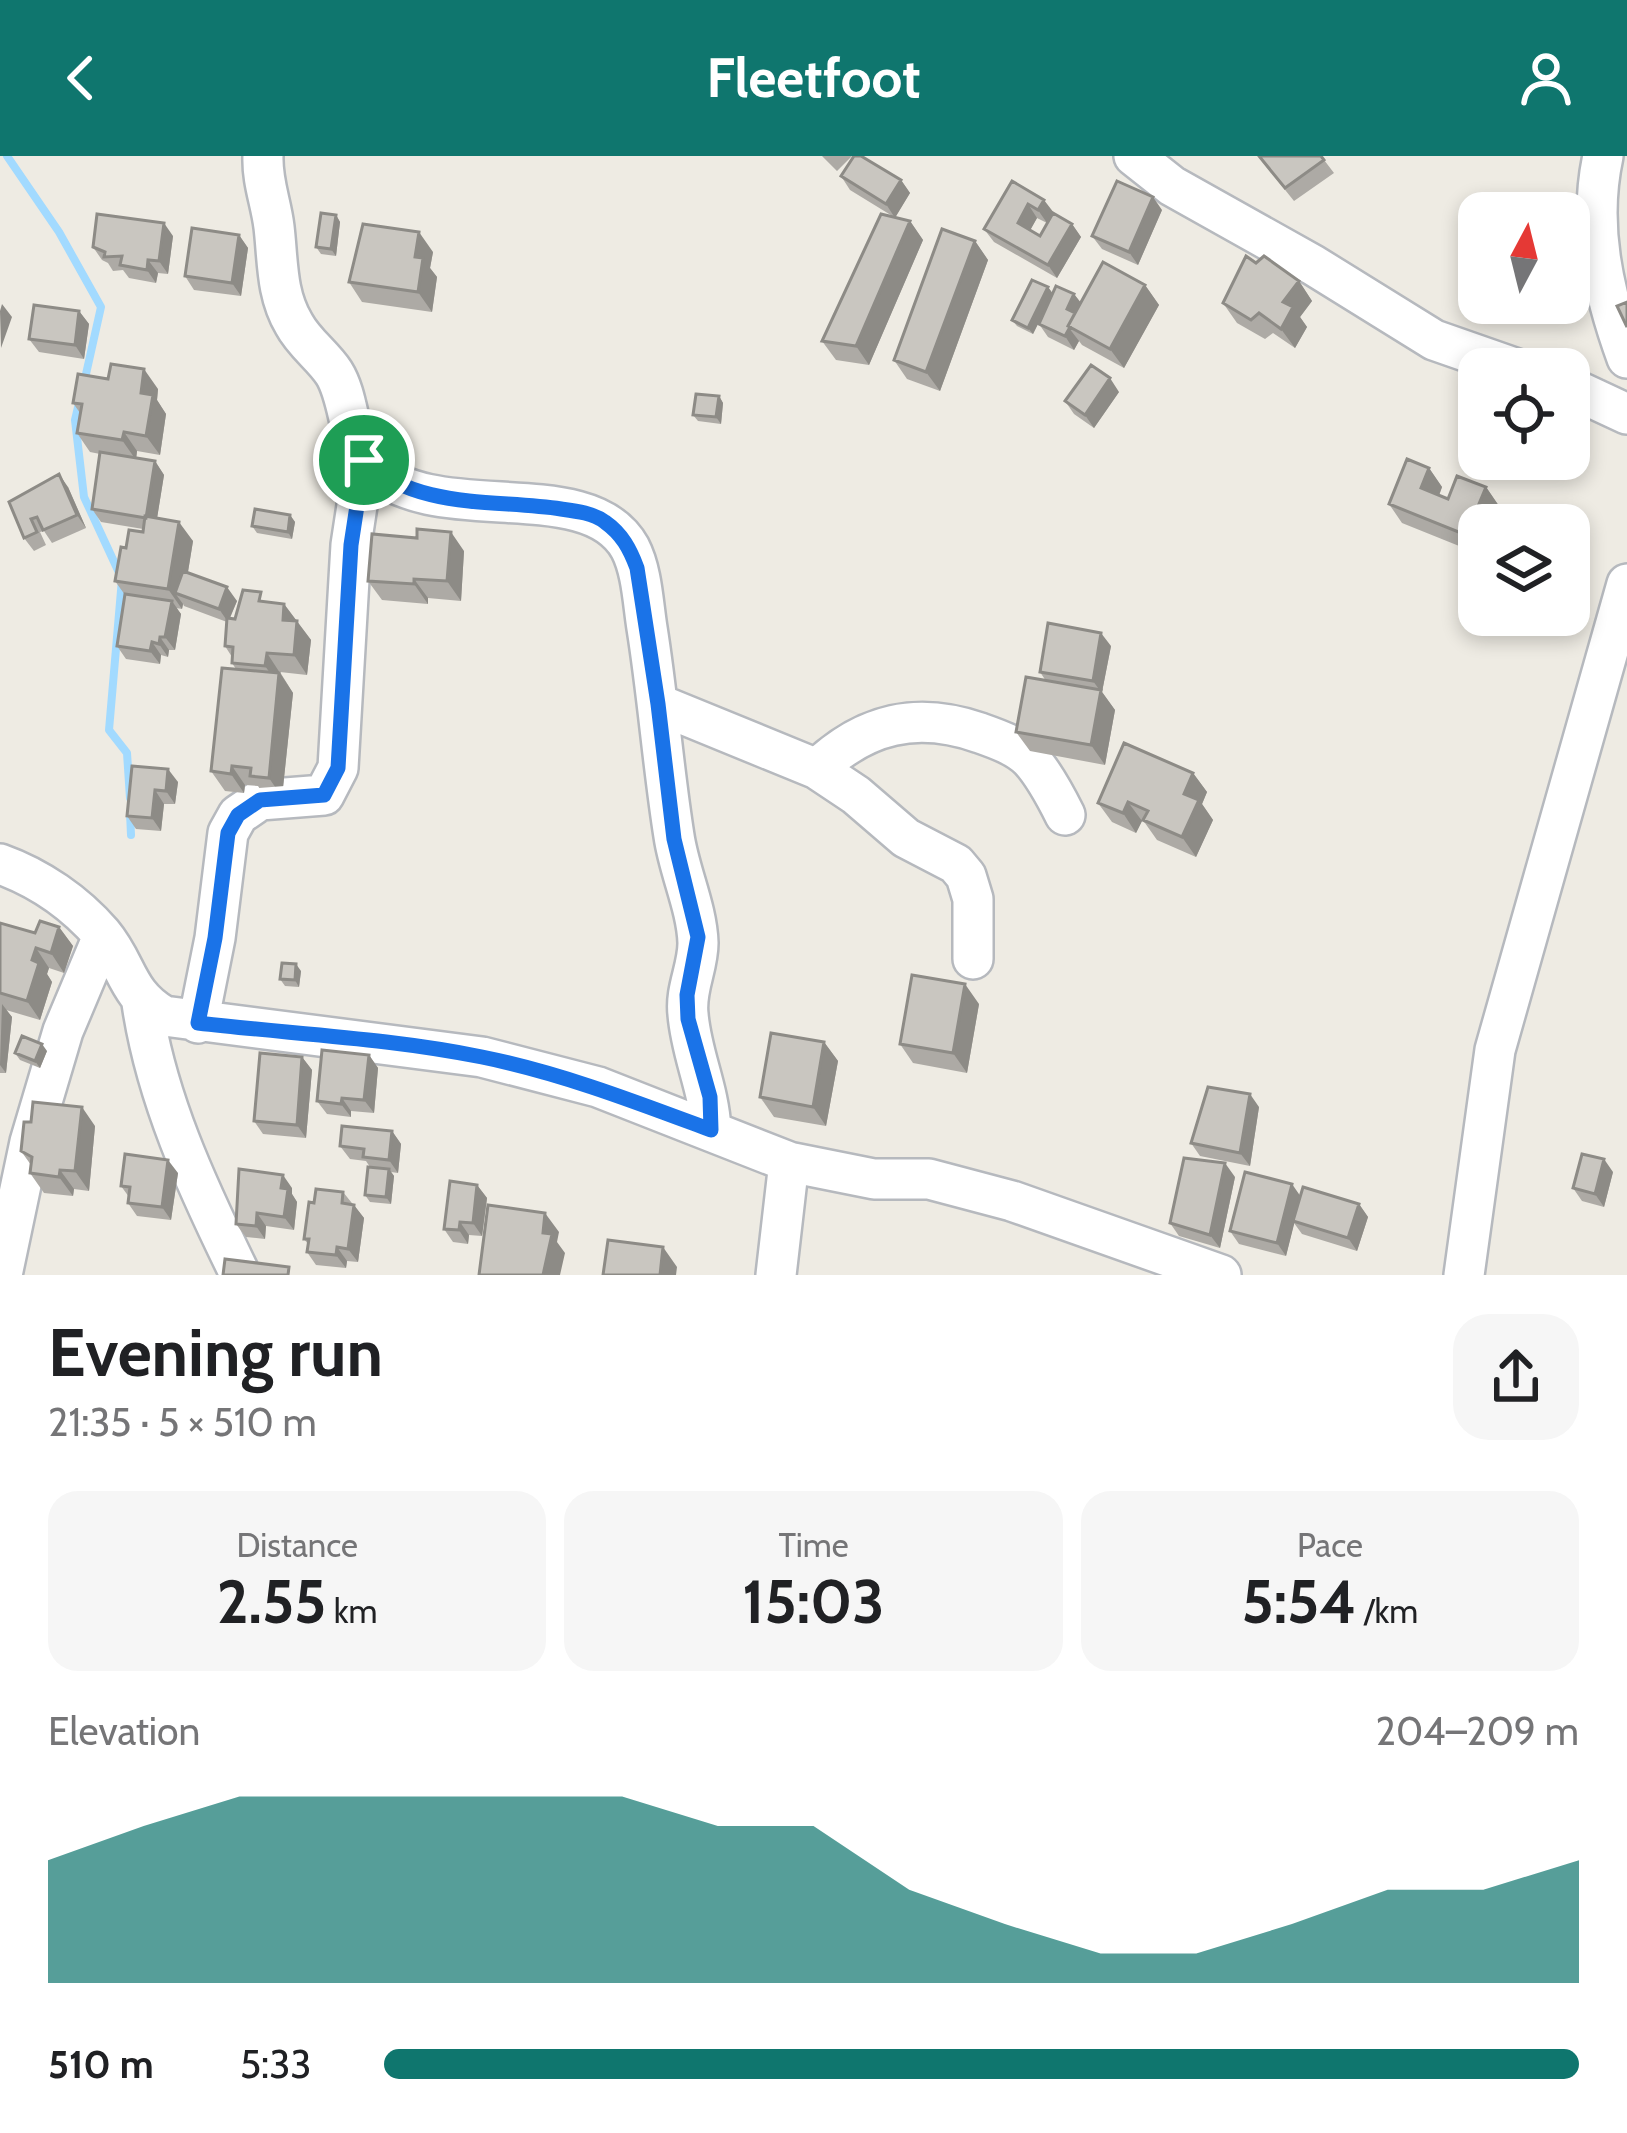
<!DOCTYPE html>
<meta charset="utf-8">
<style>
:root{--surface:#fff;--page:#f6f6f6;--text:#202124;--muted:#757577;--accent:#0f766e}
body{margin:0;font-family:Cabin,sans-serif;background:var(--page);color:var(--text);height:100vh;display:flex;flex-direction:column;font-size:45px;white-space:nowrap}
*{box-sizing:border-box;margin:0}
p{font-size:39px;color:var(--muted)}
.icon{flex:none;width:66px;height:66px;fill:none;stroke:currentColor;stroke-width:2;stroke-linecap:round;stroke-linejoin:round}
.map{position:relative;height:1119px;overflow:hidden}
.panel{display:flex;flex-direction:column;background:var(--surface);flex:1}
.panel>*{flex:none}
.needle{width:78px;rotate:7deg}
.buttons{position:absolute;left:1458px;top:36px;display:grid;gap:24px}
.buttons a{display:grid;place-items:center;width:132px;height:132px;border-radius:24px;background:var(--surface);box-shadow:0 6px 18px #0003;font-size:60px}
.pin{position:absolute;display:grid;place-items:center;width:102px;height:102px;color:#fff;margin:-51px;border:6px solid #fff;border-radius:50%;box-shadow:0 3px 12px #0007}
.round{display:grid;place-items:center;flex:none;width:126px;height:126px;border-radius:36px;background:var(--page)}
.head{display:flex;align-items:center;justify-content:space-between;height:204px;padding:0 48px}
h1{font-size:66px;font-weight:700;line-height:90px}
.figures{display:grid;grid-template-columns:repeat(3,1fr);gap:18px;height:204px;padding:12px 48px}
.figures div{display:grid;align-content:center;border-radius:30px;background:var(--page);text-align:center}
.figures b{font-size:60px;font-weight:700}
.figures small{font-size:33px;font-weight:400}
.figures p{font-size:33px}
.chart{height:336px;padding:24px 48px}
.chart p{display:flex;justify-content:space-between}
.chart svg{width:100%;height:216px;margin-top:12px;fill:var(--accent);opacity:.7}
ul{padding:0 48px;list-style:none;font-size:39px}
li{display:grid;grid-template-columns:192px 144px 1fr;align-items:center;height:90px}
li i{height:30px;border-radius:15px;background:var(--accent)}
header{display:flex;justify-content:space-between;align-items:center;height:156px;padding:0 48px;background:var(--accent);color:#fff;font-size:54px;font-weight:700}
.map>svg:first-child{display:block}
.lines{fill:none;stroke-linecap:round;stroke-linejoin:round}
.stream{stroke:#a2daff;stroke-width:8}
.minor-casing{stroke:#b6b9be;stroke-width:44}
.minor{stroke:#fff;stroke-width:39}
.wall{fill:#adaaa5;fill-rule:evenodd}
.shaded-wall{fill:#8d8b86}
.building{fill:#c9c6c0;stroke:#8d8b86;stroke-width:3}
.route-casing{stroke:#fff;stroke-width:24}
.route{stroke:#1a73e8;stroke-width:15}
</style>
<header><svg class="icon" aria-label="back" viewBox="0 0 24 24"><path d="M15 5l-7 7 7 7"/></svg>Fleetfoot<svg class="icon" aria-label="person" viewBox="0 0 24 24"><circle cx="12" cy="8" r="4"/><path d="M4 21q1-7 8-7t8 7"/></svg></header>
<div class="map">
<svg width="1627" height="1119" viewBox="0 0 1627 1119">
<rect width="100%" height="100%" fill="#eeebe3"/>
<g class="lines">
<path class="stream" d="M7,0l52,76 42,75 -17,76
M79,247l-4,17 9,77 38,82 -13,151 18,23 3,45
M130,657l1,22"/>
<g class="minor-casing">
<path id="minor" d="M263,0c-1,26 8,46 11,71 4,34 2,67 20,97 10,19 29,32 40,49 17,27 13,71 36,93 65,64 218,6 260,82 12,23 13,55 17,80 11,69 16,139 27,208 5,35 23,72 24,107 0,25 -13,46 -10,71 3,40 21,74 23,116
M1134,0l38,30 141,79 121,75 83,29
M1603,0c-15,69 0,136 24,202
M1569,231l58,27
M658,548l159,65 39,26 50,43 50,26 10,12 7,23v60
M817,613c48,-46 100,-58 163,-36 17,6 37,13 50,26 14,15 26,38 35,56
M0,708c39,14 75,39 102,70 26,31 23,59 62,82l318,41 116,30 191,75 85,17h55l83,22 209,74
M142,847c14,95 54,181 96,267
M198,867l17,-85 13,-105 10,-18 22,-15 64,-5 14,-27 13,-223 13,-85
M2,1119l28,-133 33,-111 40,-95
M776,1119l13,-113
M1464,1119l31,-225 132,-466"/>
</g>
<use href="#minor" class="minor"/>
</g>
<path class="wall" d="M822,0h30l-15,15z
M1258,0h63l13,17 -40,28z
M841,20l60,4 9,13 -15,24 15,4 13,19 -54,125 -33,-5 -14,-19 72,-124 -44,-27z
M1012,25l41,32 19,11 9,13 -24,41 -63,-36 -10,-13zM1037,62l10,5 -7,13 -10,-6z
M1162,54l-24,55 -36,-16 -10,-13z
M336,59l4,7 -4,34 -15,-2 -5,-7z
M239,79l9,13 -7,48 -47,-6 -9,-14z
M173,80l-5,38 -10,-1 -2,10 -27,-5 -6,-8 -10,1 -5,-8 -6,-3 -9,-13z
M975,85l13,19 -48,131 -33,-12 -13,-19z
M433,96l-3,16 7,9 -5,35 -70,-10 -13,-20z
M1256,107l43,18 13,20 -12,16 7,10 -12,21 -22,-15 -8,6 -28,-16 -14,-20z
M1145,129l14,20 -35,63 -42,-23 -3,-4 -5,9 -26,-13 -9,-13 7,-17 -13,27 -16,-8 -5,-6 36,-33 5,7h21l7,9z
M79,155l10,13 -5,35 -45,-7 -10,-13z
M158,233l-1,11 9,14 -6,41 -23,-4 -1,7 19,3 9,14 -7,43 36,23 -5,31 49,29 -7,17 5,1 33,-17 16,2 27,36 -4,35 -27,-3 13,21 -11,104 -18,-2 -6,-9 -13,-1 -1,8 -19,-2 -14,-20 25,-102 -4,-6v-6l-7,-11 2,-24 -43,-16 -1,-2 -1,5 -6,-1 5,6 -6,36h-6l-1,7 -7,-2 -1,9 -34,-5 -9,-13 8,-51 -10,-14 11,-33 17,-16v-3l-42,-7 -9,-13 8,-55 -10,-2 -13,-19 3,-20 -7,-10z
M1119,236l-25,36 -20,-14 -9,-13z
M719,240l4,7 -2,21 -23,-3 -5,-6z
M1429,312l13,19 -3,9 9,3 38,-12 13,19 -7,19h-13v29l-77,-31 -13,-19z
M68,331l18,41 -34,15 -8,-12 -4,1 6,13 -12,6 -10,-13 -15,-36z
M290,359l5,7 -3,17 -35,-6 -5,-7z
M464,395l-3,50 -33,-3v6l-46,-4 -14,-19z
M1111,490l-9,46 13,18 -10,55 -75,-14 -14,-19 30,-51 -6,-9z
M132,610l46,16 -3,22h-11l-3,27 -25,-2 -9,-13z
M1193,617l14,19 -5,12 11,16 -17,37 -39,-17 -12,-17 -3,-2 -6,12 -24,-11 -14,-19z
M0,767l35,10 24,-6 14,19 -9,27 -15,-5 -2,6 5,8 -12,38 -34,-10 6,7 -6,56h-6z
M301,815l-2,16 -14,-1 -5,-7z
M979,848l-12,69 -54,-10 -13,-19z
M824,886l14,19 -12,65 -52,-9 -14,-20z
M47,895l-7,17 -20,-8 -5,-7z
M369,899l9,13 -4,45 -23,-2v6l-24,-3 -10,-13z
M302,901l10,13 -6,68 -43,-4 -9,-13z
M1259,951l-9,59 -50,-10 -9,-13z
M95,970l-6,65 -15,-2 -1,7 -29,-3 -14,-20 1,-8 -10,-14z
M392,975l9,13 -3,29 -7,-1 3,4 -3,28 -21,-2 -5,-7 5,-28 -4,-6 -16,-2 -10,-13z
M1613,1016l-9,35 -22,-6 -9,-13z
M178,1017l-7,47 -34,-4 -9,-13 1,-6 -8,-11z
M1235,1021l-15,71 -41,-12 -9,-13z
M477,1029l10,13 -5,38 -13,-1 -1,9 -15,-2 -9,-13z
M292,1032v6l5,8 -3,28 -28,-4 -1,13 -19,-2 -10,-13z
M343,1036l21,26 -6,44 -11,-1 -1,7 -30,-3 -9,-13 1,-8 -4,-5 10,-36z
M1300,1041l59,7 9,13 -11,34 -55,-17 -8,-11 -8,33 -47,-12 -9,-13z"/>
<path class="shaded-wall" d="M901,24l9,13 -15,25 -9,-14z
M1153,41l9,13 -24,55 -9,-13z
M1044,44l10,13 -7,10 -9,-13z
M1028,48l9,14 -10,18 -9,-13z
M336,59l4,7 -4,34 -5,-7z
M910,65l13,19 -54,125 -13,-19z
M164,67l9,13 -5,38 -9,-13z
M1072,68l9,13 -24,41 -9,-13z
M419,76l14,20 -3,16 7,9 -5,35 -14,-20 -3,-35z
M239,79l9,13 -7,48 -9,-13z
M975,85l13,19 -48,131 -14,-19z
M148,104l10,13 -2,10 -9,-13z
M1299,125l13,20 -12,16 7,10 -12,21 -14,-19 2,-27z
M1145,129l14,20 -35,63 -14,-19z
M1048,131l5,7 -20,40 -5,-6z
M1074,138l10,13 -5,10 -12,-8z
M2,148l10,13 -11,31 -1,-37z
M79,155l10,13 -5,35 -9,-14z
M1069,172l10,13 -5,9 -9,-14z
M144,213l14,20 -1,11 9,14 -6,41 -14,-19 -5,-43z
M1110,222l9,14 -25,36 -9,-13z
M719,240l4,7 -2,21 -5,-7z
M124,276l13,19 -1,9 -14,-20z
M155,305l9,14 -9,56 -9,-13z
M1429,312l13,19 -8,21 -13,-20z
M59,318l9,13 18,41 -9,-13z
M1486,331l13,19 -7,19h-13v28l-13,-18z
M290,359l5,7 -3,17 -4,-7z
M179,366l14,19 -9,55 -9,-3 8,11 -1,5 -14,-20z
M451,376l13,19 -3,50 -14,-20z
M414,423l14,19v6l-14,-20z
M227,431l10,14 -9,21 -9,-13z
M172,445l9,13 -6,36 -10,-13z
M284,448l27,36 -4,35 -13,-20 -11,-35z
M1101,477l10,13 -9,46 13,18 -10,55 -14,-20 10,-53 -8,-11z
M160,481l9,13 -1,7 -9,-13z
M152,486l9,13 -1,9 -10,-13z
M267,497l26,40 -11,104 -13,-19 9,-94 -13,-18z
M232,610l13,19 -1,8 -13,-19z
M168,613l10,13 -3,22 -9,-13z
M1193,617l14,19 -5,12 11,16 -17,37 -14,-20 2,-43z
M155,634l9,14 -3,27 -9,-13z
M1128,646l14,19 -6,12 -13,-20z
M59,771l14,19 -9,27 -13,-20z
M36,792l13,20 -2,6 5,8 -12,38 -13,-19 5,-41z
M296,808l5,7 -2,16 -4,-7z
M965,828l14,20 -12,69 -14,-20z
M2,848l10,13 -6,56 -6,-8z
M824,886l14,19 -12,65 -13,-19z
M42,888l5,7 -7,17 -5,-7z
M369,899l9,13 -4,45 -10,-13z
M302,901l10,13 -6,68 -9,-13z
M1250,938l9,13 -9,59 -10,-13z
M342,942l9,13v6l-10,-13z
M82,951l13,19 -6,65 -14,-20z
M392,975l9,13 -3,29 -9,-13z
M1604,1003l9,13 -9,35 -9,-13z
M168,1004l10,13 -7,47 -9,-13z
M1225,1007l10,14 -15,71 -10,-13z
M389,1013l5,7 -3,28 -5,-7z
M60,1014l14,19 -1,7 -14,-19z
M283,1019l9,13v6l5,8 -3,28 -10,-13 -3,-29z
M1292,1028l9,13 -15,59 -9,-13z
M477,1029l10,13 -5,38 -9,-13z
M1359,1048l9,13 -11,34 -9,-13z
M354,1049l10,13 -6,44 -10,-13z
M257,1057l9,13 -1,13 -9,-13z
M545,1057l14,19 -2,10 8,11 -5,22h-17v-42z
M460,1066l9,13 -1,9 -9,-14z
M337,1091l10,14 -1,7 -10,-13z
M663,1091l14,20 -1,8h-16z"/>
<path class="building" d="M854,0h7l40,24 -15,24 -45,-28z
M1259,0h62l3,4 -39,28z
M1012,25l32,19 -6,10 -10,-6 -10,19 22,13 13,-23 19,11 -24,41 -64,-36z
M1117,25l36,16 -24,55 -37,-16z
M321,57l15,2 -5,34 -15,-2z
M97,58l67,9 -5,38 -11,-1 -1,10 -27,-5 2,-9 -18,1 1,-5 -12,-5z
M881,58l29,7 -54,125 -34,-5z
M363,68l56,8 -4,25 8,1 -5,34 -69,-10z
M192,72l47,7 -7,48 -47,-7z
M942,73l33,12 -49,131 -32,-12z
M1246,100l10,7 8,-7 35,25 -16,21 10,5 -12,22 -22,-16 -8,7 -28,-17z
M1103,106l42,23 -35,64 -42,-23z
M1032,124l16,7 -20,41 -16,-8z
M1056,130l18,8 -7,15 8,4 -7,13 2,1 -5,9 -26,-12z
M1627,146v25l-10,-21z
M34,149l45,6 -4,34 -46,-6z
M111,208l33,5 -3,24 12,2 -7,41 -22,-4 -2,8 -45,-7 5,-29 -9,-1 5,-29 30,5z
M1091,209l19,13 -25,37 -20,-14z
M696,238l23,2 -3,21 -23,-2z
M100,296l55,9 -9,57 -54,-9z
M1407,303l22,9 -8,20 27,11 9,-23 29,11 -20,48 -77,-31z
M59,318l18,41 -34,15 -6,-13 -6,2 6,13 -13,6 -15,-36z
M255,353l35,6 -2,17 -36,-6z
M145,360l34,6 -11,67 -53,-8 6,-34 5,1 3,-18 14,2z
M417,373l34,3 -4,49 -33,-2v5l-46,-3 4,-47 45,4z
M183,415l44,16 -8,22 -44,-16z
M243,434l18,2 -2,9 25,3 -1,16 14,1 -3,34 -27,-2 -2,13 -33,-3 1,-16 -8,-1 2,-28 8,1z
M125,438l47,7 -7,36h-5l-1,7 -7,-2 -2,9 -33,-5z
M1048,467l53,10 -8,48 -53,-9z
M222,512l57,5 -10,105 -19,-2 1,-8 -19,-2 -1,8 -20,-3z
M1026,521l75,13 -10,55 -75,-13z
M1124,587l69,30 -9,21 15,6 -17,37 -39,-17 5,-9 -20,-9 -5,11 -25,-10z
M132,610l36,3 -2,22 -11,-1 -3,28 -25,-2z
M40,765l19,6 -8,26 -15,-5 -4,12 7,3 -12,38 -27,-8v-70l35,10z
M282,807l14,1 -1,16 -15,-1z
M912,819l53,9 -12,69 -53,-9z
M771,877l53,9 -11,65 -53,-10z
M22,880l20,8 -7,17 -20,-8z
M322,894l47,5 -5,45 -22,-2 -1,6 -24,-3z
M260,897l42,4 -5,68 -43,-4z
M1208,931l42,7 -10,59 -49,-10z
M33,946l49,5 -7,64 -15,-1 -1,7 -29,-4 2,-16 -11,-6 3,-29h7z
M342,970l50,5 -3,29 -26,-3 1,-8 -24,-3z
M125,998l43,6 -6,47 -34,-4 2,-16 -9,-1z
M1582,998l22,5 -9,35 -22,-6z
M1184,1002l41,5 -15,72 -40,-12z
M368,1011l21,2 -3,28 -21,-2z
M239,1013l44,6 -2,13 7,1 -4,28 -27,-4 -1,13 -20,-2z
M1245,1016l47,12 -15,59 -47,-12z
M450,1025l27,4 -4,38 -13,-1 -1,8 -15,-1z
M1303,1031l56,17 -11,34 -55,-17z
M316,1033l27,3 -1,11 12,2 -6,44 -11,-2 -1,8 -29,-3 2,-13h-5l5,-37 5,1z
M488,1049l57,8 -2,20 9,1 -9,41h-64z
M608,1084l55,7 -3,28h-57z
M225,1103l64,8 -1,8h-65z"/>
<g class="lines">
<g class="route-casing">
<path id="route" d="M364,304c52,50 131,39 197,49 15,2 32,4 44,13 17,12 25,27 32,46l21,136 16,135 24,98 -11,58 1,24 22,78 1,33c-75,-28 -150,-57 -229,-73 -93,-19 -190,-23 -284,-34l17,-85 13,-105 10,-18 22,-15 64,-5 14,-27 13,-223z"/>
</g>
<use href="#route" class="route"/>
</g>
</svg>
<div class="buttons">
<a><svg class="needle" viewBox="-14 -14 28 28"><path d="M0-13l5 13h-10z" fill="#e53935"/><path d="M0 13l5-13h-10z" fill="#757577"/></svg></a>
<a><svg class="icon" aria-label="locate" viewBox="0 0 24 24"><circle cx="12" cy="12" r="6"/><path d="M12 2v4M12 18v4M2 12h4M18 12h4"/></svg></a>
<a><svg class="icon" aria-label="layers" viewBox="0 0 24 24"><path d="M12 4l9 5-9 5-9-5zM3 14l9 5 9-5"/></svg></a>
</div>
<div class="pin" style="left:364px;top:304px;background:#1e9e55"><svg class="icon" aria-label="arrive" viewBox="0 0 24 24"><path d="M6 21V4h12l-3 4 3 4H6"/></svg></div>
</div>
<section class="panel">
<div class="head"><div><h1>Evening run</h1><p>21:35 · 5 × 510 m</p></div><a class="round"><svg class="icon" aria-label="share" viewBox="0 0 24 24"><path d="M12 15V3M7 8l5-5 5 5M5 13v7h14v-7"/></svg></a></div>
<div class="figures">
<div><p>Distance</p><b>2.55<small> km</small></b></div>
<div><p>Time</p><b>15:03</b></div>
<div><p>Pace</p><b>5:54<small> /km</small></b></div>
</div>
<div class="chart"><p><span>Elevation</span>204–209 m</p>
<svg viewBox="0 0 160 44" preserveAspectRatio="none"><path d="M0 44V19L10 12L20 6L30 6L40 6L50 6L60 6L70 12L80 12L90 25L100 32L110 38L120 38L130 32L140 25L150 25L160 19V44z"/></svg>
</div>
<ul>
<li><b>510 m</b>5:33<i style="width:100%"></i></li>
</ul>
</section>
